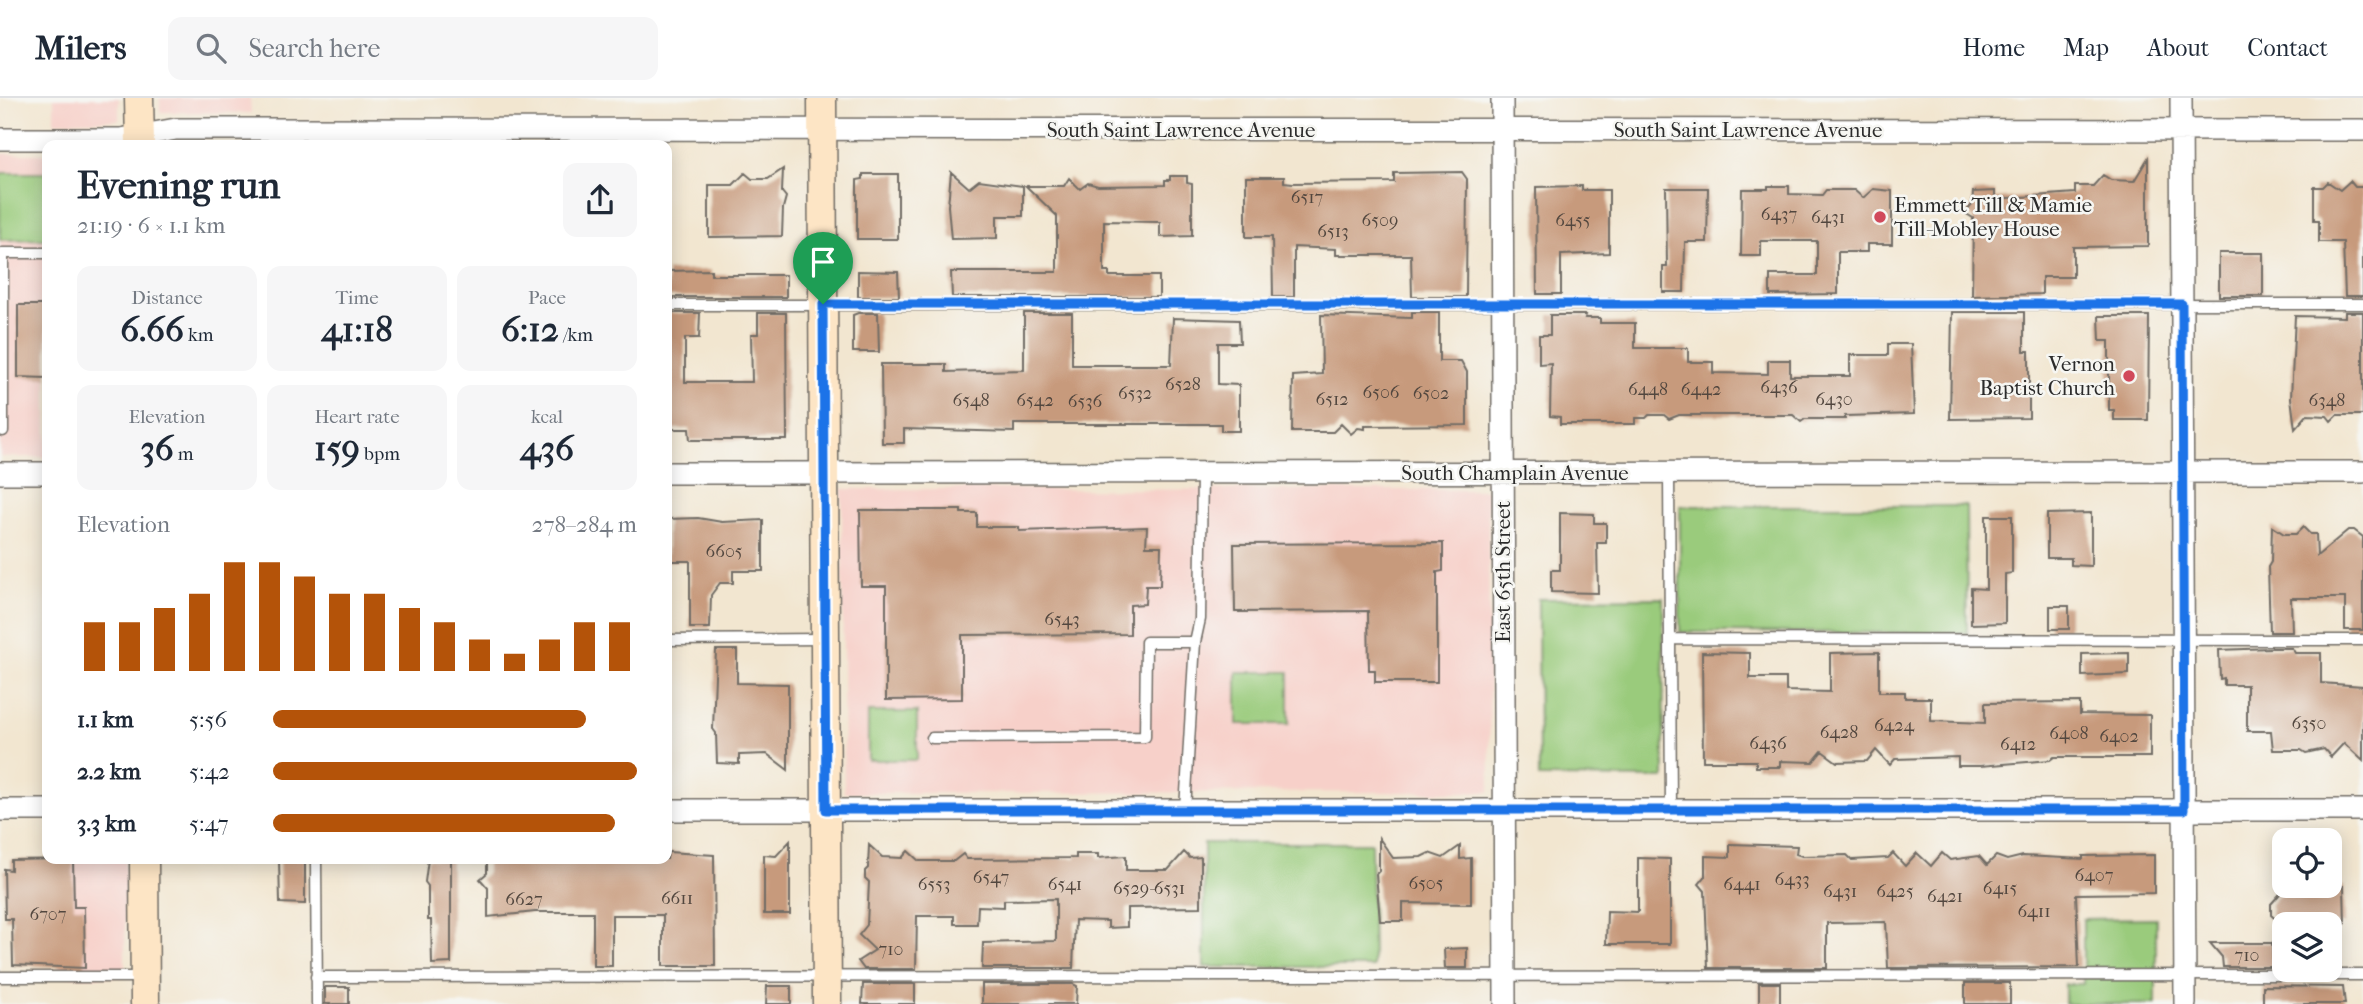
<!DOCTYPE html>
<meta charset="utf-8">
<style>
:root{--surface:#fff;--page:#f6f6f7;--text:#1f2937;--muted:#747a83;--line:#e0e1e3;--accent:#b45309}
body{margin:0;font-family:"IM FELL French Canon",serif;background:var(--page);color:var(--text);height:100vh;display:flex;flex-direction:column;font-size:26px;white-space:nowrap}
*{box-sizing:border-box;margin:0}
p{font-size:23px;color:var(--muted)}
.icon{flex:none;width:38px;height:38px;fill:none;stroke:currentColor;stroke-width:2;stroke-linecap:round;stroke-linejoin:round}
.map{position:relative;flex:1;overflow:hidden}
.side{position:absolute;left:42px;top:42px;width:630px;height:724px;display:flex;flex-direction:column;background:var(--surface);border-radius:14px;box-shadow:0 4px 18px #0003}
.side>*{flex:none}
.controls{position:absolute;left:2272px;top:730px;display:grid;gap:14px}
.controls a{display:grid;place-items:center;width:70px;height:70px;border-radius:14px;background:var(--surface);box-shadow:0 4px 18px #0003;font-size:35px}
.pin{position:absolute;display:grid;place-items:center;width:60px;height:60px;color:#fff;margin:-72px -30px;border-radius:50% 50% 50% 0;rotate:-45deg;box-shadow:0 0 7px #0007}
.pin .icon{rotate:45deg}
.round{display:grid;place-items:center;flex:none;width:74px;height:74px;border-radius:14px;background:var(--page)}
.overview{display:flex;align-items:center;justify-content:space-between;height:119px;padding:0 35px}
h1{font-size:38px;font-weight:700;line-height:52px}
.figures{display:grid;grid-template-columns:repeat(3,1fr);gap:10px;height:119px;padding:7px 35px}
.figures div{display:grid;align-content:center;border-radius:14px;background:var(--page);text-align:center}
.figures b{font-size:35px;font-weight:700}
.figures small{font-size:19px;font-weight:400}
.figures p{font-size:19px}
.chart{height:196px;padding:14px 35px}
.chart p{display:flex;justify-content:space-between}
.chart svg{width:100%;height:126px;margin-top:7px;stroke:var(--accent);stroke-width:6}
ul{padding:0 35px;list-style:none;font-size:23px}
li{display:grid;grid-template-columns:112px 84px 1fr;align-items:center;height:52px}
li i{height:18px;border-radius:9px;background:var(--accent)}
header{display:flex;align-items:center;gap:42px;box-sizing:border-box;height:98px;padding:0 35px;background:var(--surface);border-bottom:2px solid var(--line)}
header strong{font-size:33px}
nav{display:flex;gap:38px;margin-inline-start:auto;font-size:24px}
.search{width:490px;height:63px;background:var(--page);display:flex;align-items:center;gap:18px;box-sizing:border-box;padding:0 24px;border-radius:14px;color:var(--muted);font-size:26px}
.map>svg:first-child{display:block}
.built{fill:#f7d0c9}
.green{fill:#9acb7b;stroke:#627b53;stroke-width:2}
.building{fill:#c79a7b}
.lines{fill:none;stroke-linecap:round;stroke-linejoin:round}
.lane-casing{stroke:#716c65;stroke-width:13}
.street-casing{stroke:#716c65;stroke-width:24}
.secondary-casing{stroke:#716c65;stroke-width:31}
.lane{stroke:#fff;stroke-width:10}
.street{stroke:#fff;stroke-width:21}
.secondary{stroke:#fde5c5;stroke-width:28}
.route-casing{stroke:#fff;stroke-width:14}
.route{stroke:#1a73e8;stroke-width:9}
.poi-dot{fill:#d1495b;stroke:#f6f6f2;stroke-width:2.5}
.labels{text-anchor:middle;dominant-baseline:central;stroke-width:5;stroke-linejoin:round;paint-order:stroke}
.number-label{font-size:18px;fill:#52473f}
.street-label{font-size:21px;fill:#2b2b2b;stroke:#f6f6f2}
.poi-label{font-size:21px;fill:#2b2b2b;stroke:#f6f6f2;text-anchor:start}
</style>
<header>
<strong>Milers</strong>
<div class="search"><svg class="icon" aria-label="search" viewBox="0 0 24 24"><circle cx="10" cy="10" r="6"/><path d="M15 15l6 6"/></svg>Search here</div>
<nav><a>Home</a><a>Map</a><a>About</a><a>Contact</a></nav>
</header>
<div class="map">
<svg width="2363" height="906" viewBox="0 0 2363 906">
<rect width="100%" height="100%" fill="#f6f6f2"/>
<filter id="ink" filterUnits="userSpaceOnUse"><feTurbulence type="fractalNoise" baseFrequency=".0143" numOctaves="2"/><feDisplacementMap in="SourceGraphic" scale="14" xChannelSelector="R" yChannelSelector="G"/><feConvolveMatrix kernelMatrix="1 2 1 2 8 2 1 2 1" color-interpolation-filters="sRGB"/></filter>
<filter id="wash" filterUnits="userSpaceOnUse"><feTurbulence type="fractalNoise" baseFrequency=".00686" numOctaves="4" result="noise"/><feDisplacementMap in="SourceGraphic" scale="28" xChannelSelector="R" yChannelSelector="G"/><feGaussianBlur stdDeviation="1.57" result="paint"/><feColorMatrix in="noise" values="0 0 0 0 0 0 0 0 0 0 0 0 0 0 0 0 0 1.4 0 .05"/><feComposite in="paint" operator="in"/></filter>
<g filter="url(#wash)">
<rect width="100%" height="100%" fill="#f2e6d0"/>
<path class="built" d="M54,0h65v22l-65,2z
M160,0h90l1,15 -91,-1z
M0,56h47v303h-47z
M842,391l646,1 2,302 -646,1z
M59,761h66v118h-66z"/>
<path class="green" d="M0,75h47v66l-47,1z
M1680,408h286l1,127 -287,-1z
M1663,500l1,180 -125,-1 -1,-178z
M1237,574h52v52h-52z
M868,614h49v48h-49z
M1204,745h167l2,124h-169z
M2156,820v86h-91v-20h18v-65z"/>
<g id="blocks">
<path class="building" d="M2148,60v88l-75,1v30h-31v17l-70,2 1,-78 -8,-5 7,-8 1,-13 22,-1v8l80,-6v-7h18l10,-11 8,5 23,1z
M783,71l-1,23 4,5 -3,11 -1,28 -73,1v-52h24l12,-12 7,6h16z
M951,74l18,16 10,-8 44,6v30h-26v22l-46,1 -3,-33z
M1462,74l5,7 -1,118h-54l-1,-42h-75v-6l-42,-2v50h-21l-1,-60h-26v-60h38v5l9,1 101,-1v-9z
M863,76h35v65h-41v-59l6,-1z
M1170,78h17v7l5,1v52l-32,1v-15l-56,-1v51h5v4h50v21h-207l-1,-25h106v-56l-31,-30h38l5,-8 11,11 8,-6 10,3 67,-1v-5h5z
M2350,83l5,6h8v109h-18l-2,-54h-24v-22h-5v-33h9l5,-5 12,8z
M1582,88v4h27v63l-48,2v39h-24l-1,-107z
M1768,88h21v8l33,1 4,-5h28l9,8 10,-9 19,2v53h-25v8h-29v42l-68,1v-20h47v-34h-56v15h-20l1,-67h26z
M1666,90h42l-1,54h-22l-1,50h-21v-25h4z
M2219,155h44v43h-44z
M711,172v5h75v22h-119v-26z
M858,173l40,1 1,25h-41z
M18,207h29v73l-29,-1z
M1412,214h27v49h22l6,11v53l-102,1v3l-7,-1 -7,6 -10,-10 -8,8h-41l1,-56 29,-2 -1,-59 91,3z
M1952,214h72v39h5v67l-79,1z
M2345,214h18v103h-26l-6,6 -4,-5 -20,-1 -12,14 -4,-31 4,-82 50,1z
M667,215h33l-1,25h-14v44h67l-1,-48h7v-21h28l1,127h-97l-1,-11h-22z
M858,215h20l1,39h-26v-37z
M1024,215h48v52h99l2,-47 66,2 1,23h-22v41l21,1v46h-18v-7h-207v8l-110,-3v14h-22l-1,-79h65v8l78,-2z
M1550,217h36l-1,3h15v5h35v25h53v14h25v11l55,1v-14h22v16h60v-21h38v-11h23l3,70 -69,2v3h-40l-4,3 -8,-7h-114l-10,4 -5,-4h-15l-3,3h-11v6h-75v-7l-10,-1 1,-53 -12,1v-29h11z
M2099,218h50l-1,104h-34v-10h-5v-69h-9z
M860,412h101v3h16v14h42v4l128,-4 -1,19h15l-1,40h-14l-1,18 -15,1v29l-168,1v64l-76,1v-114h-25z
M1560,415l34,1v9h12v20h-9l1,50 -47,-1v-22h9z
M2091,415v53l-20,-1v-7h-24v-44z
M1986,418h26v57l-7,1v49l-34,1v-36l15,1z
M698,420l24,4 41,-2v51h-30v12h-13l-9,12 -1,33h-20v-67h-23v-42z
M2272,428l12,8h12l7,-7 7,7h6l1,22 31,-26h6l9,7v93h-18v-32h-54l1,34h-22l-2,-65 3,-5z
M1443,445v28l-6,1v110h-62v-12h-6l-1,-59 -133,1 -1,-68z
M2050,508h19v23h-19z
M2271,550h21l3,5h26v30l42,3v75l-19,-18 -13,14 -7,-8 -18,4 -5,-3h-28l-2,-19h-24v-46h-23v-7l-4,1 -1,-29z
M716,552h21v33l51,1v86l-21,-16 -28,1v9l-22,-1 -1,-30 -3,-4z
M1702,554l48,1v25h36v13l44,1v-39l49,-1v40h26v6h26v23l54,2v-20l95,-1v12l70,1v42h-96l-4,3 -70,6h-22v-9l-63,2 -5,6 -14,-15 -9,11 -30,1 -15,-11 -9,11 -33,-1v6h-24v-6h-53z
M2129,555v21l-47,2v-22z
M1379,740l14,20 28,-1 8,-4 14,5 17,-12v13l11,-1v46l-68,-1v18h-23l-4,-47 3,-3z
M790,743v73h-26v-59l12,1z
M1730,746l67,2 -1,8 6,2 45,-1 5,5 36,-2 5,-5 12,13 12,-13 14,13 11,-13 8,7 29,-4 8,9 9,-9 11,4 16,-4 60,3v-3l71,-1v38l-78,1 3,73 -191,1 -2,-46 -59,1v45h-119l-3,-77 -6,-7 6,-7v-21l25,1z
M869,747l13,12 20,1 6,-7 11,10h35l9,-7 4,5 109,-1v-4h22v4l28,-2v14h42l16,-18 6,6 11,-1v50l-74,1v19l-19,1v-7l-33,-1 -2,48h-91l1,-25 73,-2v-42l-52,1v7l-26,-1 -1,18h-23v-8h-37l-1,53h-52l-6,-8 17,-11 -16,-15 8,-10 2,-43 -4,-4v-7l3,-3z
M668,754l46,3 1,111h-52v-51h-51v51h-19v-54h-58l-47,5v-29l-8,-9 7,-6v-14h180z
M1638,760l32,1v85h-64l1,-33 31,1z
M73,761l1,48h10l1,61 -72,-3 -1,-46h-7l-1,-50 7,1v-10z
M279,761h26v45l-25,-1z
M428,761h23v104l-19,1 -1,-44h-3v-34l-3,-4z
M2287,788h57l1,38h-64l-10,-9v-11z
M2210,845h62l1,24h-50l-1,-10z
M1467,850v20h-22l-1,-19z
M1759,885h21v21h-21z
M1965,885h45v21h-45z
M863,886h52v20h-53z
M982,886h91l4,2 -1,18h-94z
M767,888h24v18h-25z
M2263,888l80,1 2,17h-82z
M325,889h24v17h-24z"/>
</g>
</g>
<g filter="url(#ink)">
<use href="#blocks" fill-opacity="0" stroke="#716c65" stroke-width="2"/>
<g class="lines">
<g class="lane-casing">
<path id="lane" d="M667,207l1696,-1
M3,333v-178h44
M1669,375l2,337
M1670,541l693,1
M667,542l157,-1
M932,640l213,-1 1,-95h49l5,-23 2,-146
M1185,712l10,-168
M316,761l1,145
M0,879h144
M316,879l2047,-2"/>
</g>
<g class="street-casing">
<path id="street" d="M1502,0l3,906
M2181,0l4,906
M0,41h121l55,-10 2187,1
M0,375h47
M667,375l1696,-1
M0,712h47
M667,712h1696"/>
</g>
<g class="secondary-casing">
<path id="secondary" d="M139,0l1,47
M822,0l5,906
M144,761l1,145"/>
</g>
<use href="#lane" class="lane"/>
<use href="#street" class="street"/>
<use href="#secondary" class="secondary"/>
</g>
</g>
<g class="lines" filter="url(#ink)">
<g class="route-casing">
<path id="route" d="M823,206h1359l2,506h-1358z"/>
</g>
<use href="#route" class="route"/>
</g>
<g class="poi-dot">
<circle cx="1880" cy="119" r="7"/>
<circle cx="2129" cy="278" r="7"/>
</g>
<g class="labels">
<g class="number-label">
<text x="1307" y="99">6517</text>
<text x="1779" y="116">6437</text>
<text x="1828" y="119">6431</text>
<text x="1380" y="122">6509</text>
<text x="1573" y="122">6455</text>
<text x="1333" y="133">6513</text>
<text x="1183" y="286">6528</text>
<text x="1779" y="289">6436</text>
<text x="1648" y="291">6448</text>
<text x="1701" y="291">6442</text>
<text x="1381" y="294">6506</text>
<text x="1135" y="295">6532</text>
<text x="1431" y="295">6502</text>
<text x="1332" y="301">6512</text>
<text x="1834" y="301">6430</text>
<text x="971" y="302">6548</text>
<text x="1035" y="302">6542</text>
<text x="2327" y="302">6348</text>
<text x="1085" y="303">6536</text>
<text x="724" y="453">6605</text>
<text x="1062" y="521">6543</text>
<text x="2309" y="625">6350</text>
<text x="1894" y="627">6424</text>
<text x="1839" y="634">6428</text>
<text x="2069" y="635">6408</text>
<text x="2119" y="638">6402</text>
<text x="1768" y="645">6436</text>
<text x="2018" y="646">6412</text>
<text x="2094" y="777">6407</text>
<text x="991" y="779">6547</text>
<text x="1792" y="781">6433</text>
<text x="1426" y="785">6505</text>
<text x="934" y="786">6553</text>
<text x="1065" y="786">6541</text>
<text x="1742" y="786">6441</text>
<text x="1149" y="790">6529-6531</text>
<text x="2000" y="790">6415</text>
<text x="1840" y="793">6431</text>
<text x="1895" y="793">6425</text>
<text x="1945" y="798">6421</text>
<text x="677" y="800">6611</text>
<text x="524" y="801">6627</text>
<text x="2034" y="813">6411</text>
<text x="48" y="816">6707</text>
<text x="891" y="851">710</text>
<text x="2247" y="857">710</text>
</g>
<g class="street-label">
<text x="1181" y="32">South Saint Lawrence Avenue</text>
<text x="1748" y="32">South Saint Lawrence Avenue</text>
<text x="1515" y="375">South Champlain Avenue</text>
<text transform="translate(1503 474) rotate(-90)">East 65th Street</text>
</g>
<g class="poi-label">
<text x="1894" y="107">Emmett Till &amp; Mamie<tspan x="1894" dy="24">Till-Mobley House</tspan></text>
<text x="2115" y="266" text-anchor="end">Vernon<tspan x="2115" dy="24">Baptist Church</tspan></text>
</g>
</g>
</svg>
<div class="controls">
<a><svg class="icon" aria-label="locate" viewBox="0 0 24 24"><circle cx="12" cy="12" r="6"/><path d="M12 2v4M12 18v4M2 12h4M18 12h4"/></svg></a>
<a><svg class="icon" aria-label="layers" viewBox="0 0 24 24"><path d="M12 4l9 5-9 5-9-5zM3 14l9 5 9-5"/></svg></a>
</div>
<div class="pin" style="left:823px;top:206px;background:#1e9e55"><svg class="icon" aria-label="arrive" viewBox="0 0 24 24"><path d="M6 21V4h12l-3 4 3 4H6"/></svg></div>
<section class="side">
<div class="overview"><div><h1>Evening run</h1><p>21:19 · 6 × 1.1 km</p></div><a class="round"><svg class="icon" aria-label="share" viewBox="0 0 24 24"><path d="M12 15V3M7 8l5-5 5 5M5 13v7h14v-7"/></svg></a></div>
<div class="figures">
<div><p>Distance</p><b>6.66<small> km</small></b></div>
<div><p>Time</p><b>41:18</b></div>
<div><p>Pace</p><b>6:12<small> /km</small></b></div>
</div>
<div class="figures">
<div><p>Elevation</p><b>36<small> m</small></b></div>
<div><p>Heart rate</p><b>159<small> bpm</small></b></div>
<div><p>kcal</p><b>436</b></div>
</div>
<div class="chart"><p><span>Elevation</span>278–284 m</p>
<svg viewBox="0 0 160 44" preserveAspectRatio="none"><path d="M5 44V27M15 44V27M25 44V22M35 44V17M45 44V6M55 44V6M65 44V11M75 44V17M85 44V17M95 44V22M105 44V27M115 44V33M125 44V38M135 44V33M145 44V27M155 44V27"/></svg>
</div>
<ul>
<li><b>1.1 km</b>5:56<i style="width:86%"></i></li>
<li><b>2.2 km</b>5:42<i style="width:100%"></i></li>
<li><b>3.3 km</b>5:47<i style="width:94%"></i></li>
</ul>
</section>
</div>
